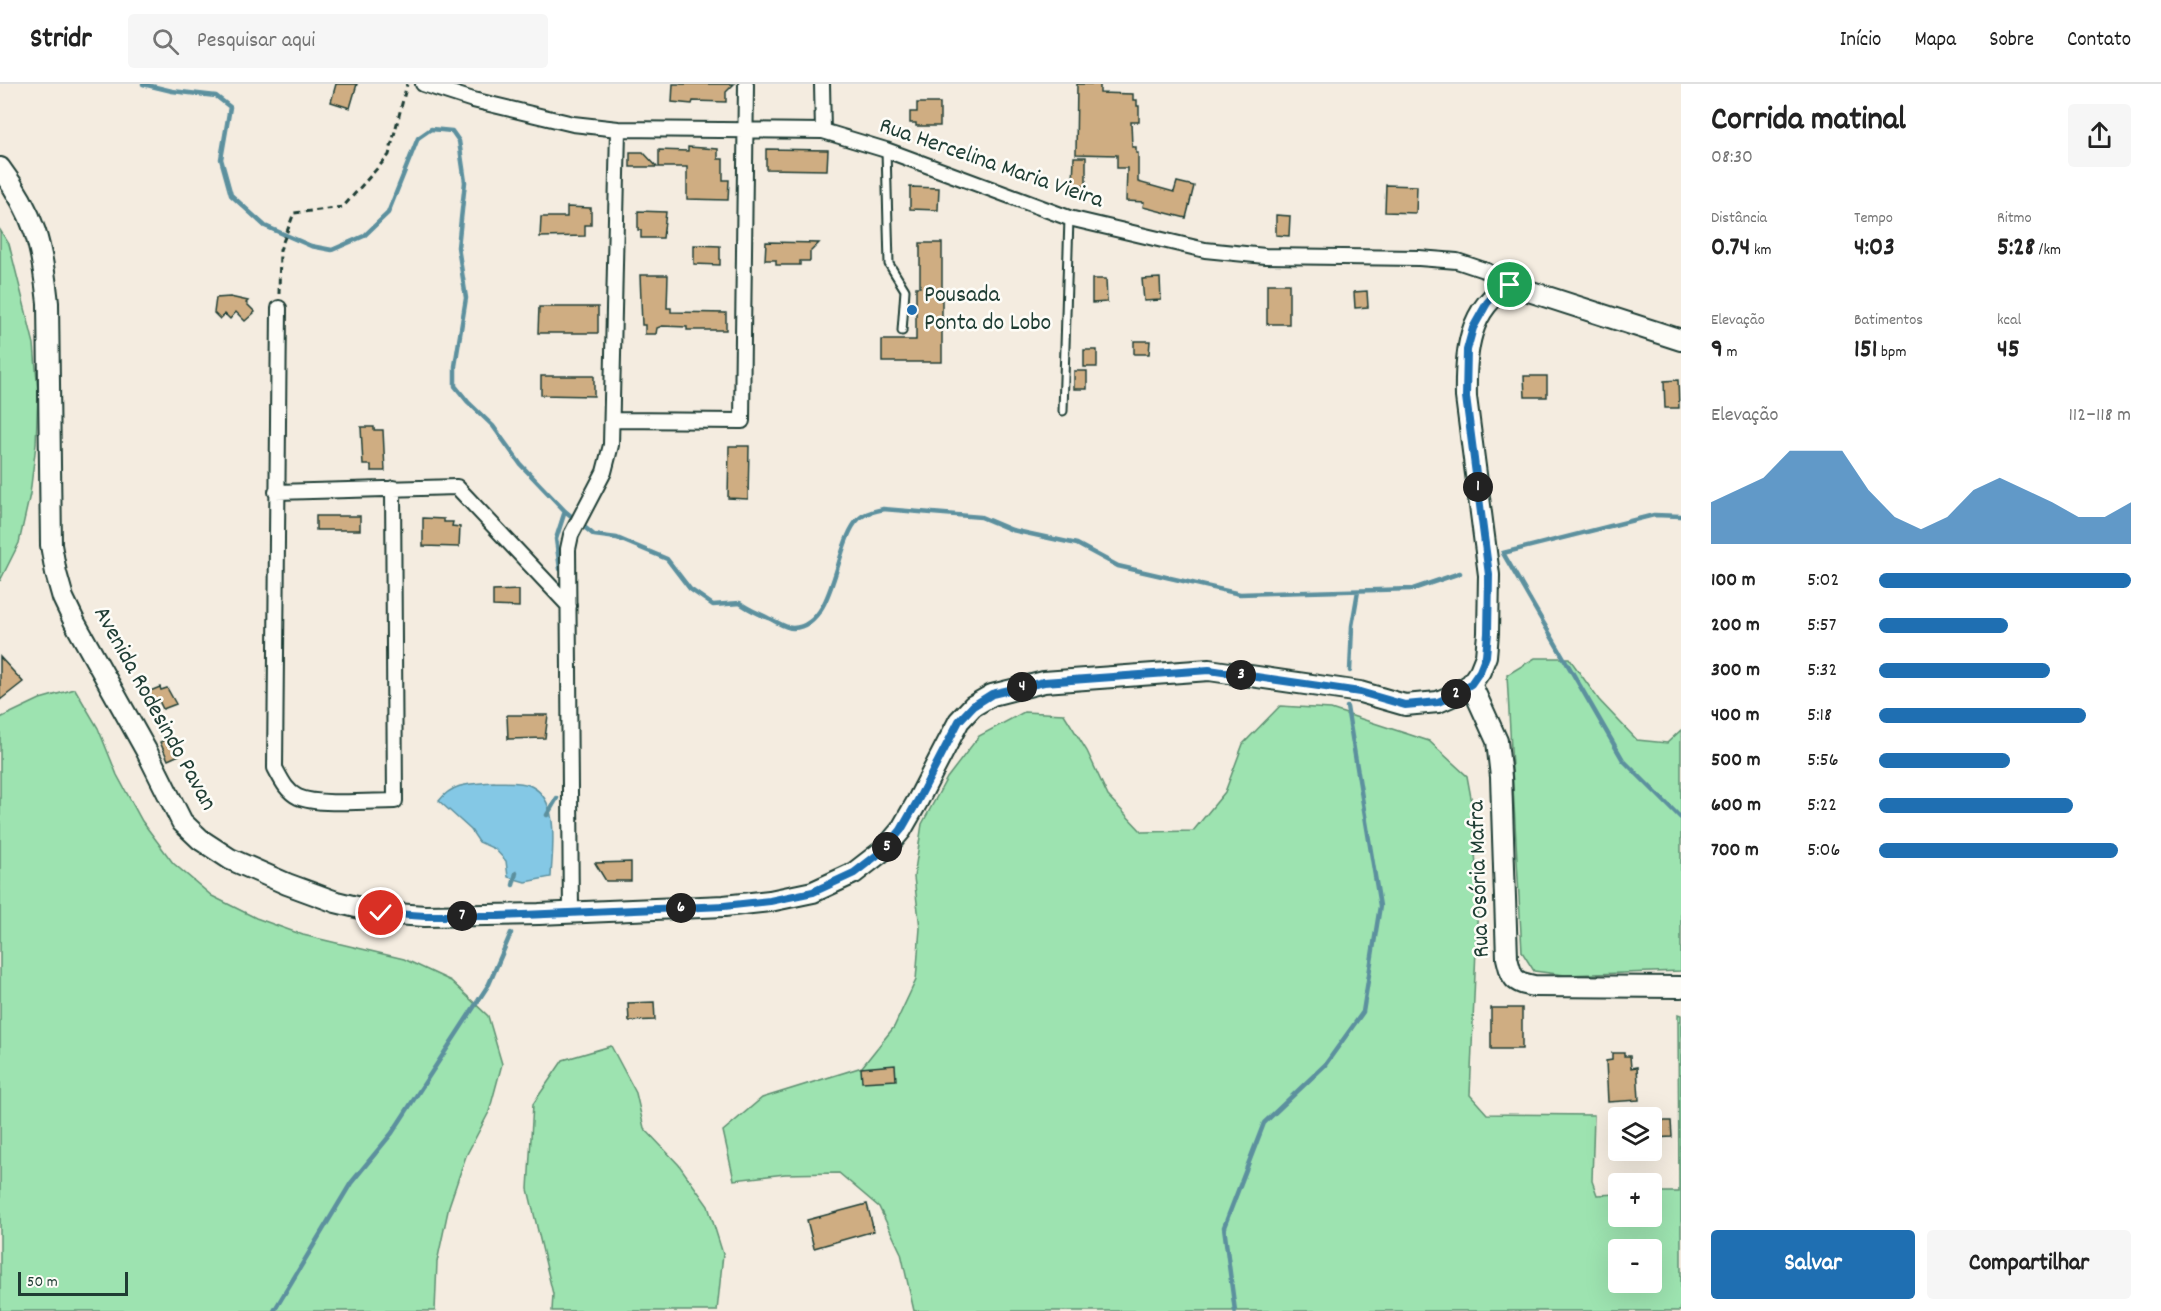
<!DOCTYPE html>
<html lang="pt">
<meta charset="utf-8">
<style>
:root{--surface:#fff;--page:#f6f6f6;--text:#222;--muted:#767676;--line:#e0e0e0;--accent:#1f6fb2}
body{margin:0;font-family:Dekko,sans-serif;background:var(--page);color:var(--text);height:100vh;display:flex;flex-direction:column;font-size:22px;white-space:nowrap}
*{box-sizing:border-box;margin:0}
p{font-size:20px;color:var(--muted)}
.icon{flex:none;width:33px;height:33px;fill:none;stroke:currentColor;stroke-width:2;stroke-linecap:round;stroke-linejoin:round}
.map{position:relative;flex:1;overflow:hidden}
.details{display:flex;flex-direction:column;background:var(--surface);width:480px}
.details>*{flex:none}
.controls{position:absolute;left:1608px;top:1023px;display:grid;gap:12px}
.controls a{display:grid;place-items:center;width:54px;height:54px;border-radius:6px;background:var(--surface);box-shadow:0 6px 24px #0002;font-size:30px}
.scale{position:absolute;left:18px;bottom:15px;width:110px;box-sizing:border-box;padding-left:6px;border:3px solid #1f3d34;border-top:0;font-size:16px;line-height:21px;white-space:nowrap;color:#1f3d34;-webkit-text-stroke:4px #fdfcf7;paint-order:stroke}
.pin{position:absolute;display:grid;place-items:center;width:51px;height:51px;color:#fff;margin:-26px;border:3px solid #fff;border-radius:50%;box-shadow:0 2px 6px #0007}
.km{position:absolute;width:30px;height:30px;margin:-15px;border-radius:50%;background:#222;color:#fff;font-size:16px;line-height:30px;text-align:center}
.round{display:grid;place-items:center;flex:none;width:63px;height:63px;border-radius:6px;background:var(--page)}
.head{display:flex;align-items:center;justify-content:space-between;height:102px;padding:0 30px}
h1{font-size:33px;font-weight:700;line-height:45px}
.figures{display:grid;grid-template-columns:repeat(3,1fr);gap:9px;height:102px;padding:6px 30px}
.figures div{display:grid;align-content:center}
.figures b{font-size:26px;font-weight:700}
.figures small{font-size:16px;font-weight:400}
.figures p{font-size:16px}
.chart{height:168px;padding:12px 30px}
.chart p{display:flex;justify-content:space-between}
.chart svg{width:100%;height:108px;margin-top:6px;fill:var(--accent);opacity:.7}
.primary-button{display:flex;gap:12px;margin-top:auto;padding:12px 30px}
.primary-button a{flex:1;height:69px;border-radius:6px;background:var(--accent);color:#fff;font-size:24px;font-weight:700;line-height:69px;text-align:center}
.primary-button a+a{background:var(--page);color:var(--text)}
ul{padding:0 30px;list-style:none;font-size:20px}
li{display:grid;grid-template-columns:96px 72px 1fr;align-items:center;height:45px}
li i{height:15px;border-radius:8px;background:var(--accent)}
header{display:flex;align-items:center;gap:36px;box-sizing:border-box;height:84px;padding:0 30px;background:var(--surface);border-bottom:2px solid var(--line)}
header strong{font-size:28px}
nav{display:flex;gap:33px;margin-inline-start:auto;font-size:21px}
.search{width:420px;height:54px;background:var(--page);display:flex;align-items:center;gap:15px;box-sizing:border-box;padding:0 21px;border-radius:6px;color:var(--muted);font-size:22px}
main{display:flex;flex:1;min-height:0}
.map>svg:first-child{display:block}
.green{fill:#9de3b0;stroke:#5e9072;stroke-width:1.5;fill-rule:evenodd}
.water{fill:#84c8e5;stroke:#5c909e;stroke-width:1.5}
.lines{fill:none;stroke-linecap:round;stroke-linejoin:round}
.stream{stroke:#5c909e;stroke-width:4.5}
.building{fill:#cfad82;stroke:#1f3d34;stroke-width:1.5}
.lane-casing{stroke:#1f3d34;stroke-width:11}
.street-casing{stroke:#1f3d34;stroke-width:18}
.secondary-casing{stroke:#1f3d34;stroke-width:24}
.path{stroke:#1f3d34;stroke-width:3;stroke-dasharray:6 4.5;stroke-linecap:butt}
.lane{stroke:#fdfcf7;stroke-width:7}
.street{stroke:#fdfcf7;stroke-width:14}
.secondary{stroke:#fdfcf7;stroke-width:20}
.route-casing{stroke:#fff;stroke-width:12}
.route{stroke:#1f6fb2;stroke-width:8}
.poi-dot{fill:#1f6fb2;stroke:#fdfcf7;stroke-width:2}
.labels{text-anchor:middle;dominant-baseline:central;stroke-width:5;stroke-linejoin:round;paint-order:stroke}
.street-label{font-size:24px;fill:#1f3d34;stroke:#fdfcf7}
.poi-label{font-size:24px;fill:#1f3d34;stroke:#fdfcf7;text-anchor:start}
</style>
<header>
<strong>Stridr</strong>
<div class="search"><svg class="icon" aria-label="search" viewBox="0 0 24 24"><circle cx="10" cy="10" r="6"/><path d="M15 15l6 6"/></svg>Pesquisar aqui</div>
<nav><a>Início</a><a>Mapa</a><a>Sobre</a><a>Contato</a></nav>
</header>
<main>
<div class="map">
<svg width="1681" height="1227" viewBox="0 0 1681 1227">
<rect width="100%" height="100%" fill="#f4ece0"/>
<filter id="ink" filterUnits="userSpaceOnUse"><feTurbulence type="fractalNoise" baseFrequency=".0167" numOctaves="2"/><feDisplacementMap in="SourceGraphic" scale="12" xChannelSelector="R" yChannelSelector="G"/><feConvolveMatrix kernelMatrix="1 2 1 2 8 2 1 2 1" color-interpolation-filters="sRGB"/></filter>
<g filter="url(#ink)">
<path class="green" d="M0,146l9,14 25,100 4,49 -2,51 -6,50 -11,49 -19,38z
M1535,574h34l30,42 38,40 30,3 14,-13v241l-116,4 -31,-4 -12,-19 -15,-277z
M75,605l23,39 19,47 25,46 31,42 39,33 44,22 47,17 101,24 47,22 37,35 14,48 -13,48 -23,44 -17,50 -12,56 -2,49h-435v-593l40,-19z
M1280,622l51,3 98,32 38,35 5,27 6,97 -8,195 17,19 107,1 -2,66 5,14 21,-1v22h34v-24h27l-1,-178 3,1v296h-767l-13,-58 -22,-46 -40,-34 -54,1 -51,6 -11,-49 39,-33 100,-31 32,-40 22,-47 4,-52 -6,-51 8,-53 25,-46 32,-42 45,-24 40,2 23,37 21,45 34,36 51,-1 32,-39 18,-48zM1618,1166h34v32h-34z
M611,962l25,47 8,35 35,37 29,41 15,48 -6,57h-165l1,-17 -25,-105 5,-85 30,-44z"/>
<path class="water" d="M494,698c10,1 28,-1 37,4 30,15 21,64 20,91l-26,5 -17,-5 -2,-16 -11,-12 -16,-7 -8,-12 -32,-29c14,-19 33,-17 55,-19z"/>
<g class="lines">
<path class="stream" d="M143,0l29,7 44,5 14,11 -9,52 10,36 34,31 46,20 21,4 32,-14 24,-23 30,-75 13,-9 21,2 7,10 6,41 -7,65 8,51 -11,68v20l13,16 25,24 28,39 44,46 29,24 23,3 50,21 23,30 23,16 27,-2c9,7 18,10 28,15 8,3 17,10 25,10 41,-2 42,-78 62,-105 7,-10 18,-11 28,-14l98,8 31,13 65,14 41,22 122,28 173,-5 47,-16
M1681,432l-27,-1 -151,38 120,207 58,58
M560,485l-4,-30 9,-28
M1350,587l2,-45 6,-35
M547,731l10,-17
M513,801l3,-12
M274,1227l77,-128 41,-50 97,-149 22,-51
M1235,1227l-11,-84 40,-104 61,-58 38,-53 17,-106 -33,-199"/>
</g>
<path class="building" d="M336,0h21l-7,24 -19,-6z
M673,0h61l-8,8v10l-33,-1 -1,3 -20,-2z
M1077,0h23v9l33,1v6h4v6h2v16h-8l1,25h4v6h2v29l36,10 3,-10 17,4 -8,32 -43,-11 1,-5 -18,-1 1,-33h-10v-13l-41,-1z
M917,19h23v23h-24v-3h-6v-11h7z
M688,63l30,2v10h5v21h6l-1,20 -41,-1v-32h-28v-17l29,1z
M766,65l62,1 -1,20 -61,-1z
M630,68h13l14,15h-27z
M1074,73h12v29l-13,-1z
M1386,101l31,1 -1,27 -31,-1z
M910,103l29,1 -1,22 -28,-1z
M567,123l24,1v17h-6v11l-45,1 1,-20h26z
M638,127l28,1 -3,26h-22v-8h-3z
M1276,131l14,1 -1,20 -13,-1z
M766,158l53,1 -9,9v9h-10v4h-24v-5h-11z
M920,159h22v119h-60v-22h34v-53h4z
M694,161l26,1v19l-26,-1z
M640,191h28l-1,33h4v4l55,1v17h-39v-3l-25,-1 -5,2 -1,6h-11v-9h-3z
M1160,194l1,22 -17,1 -2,-22z
M1092,195h14l1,23 -15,1z
M1267,200h22v40h-22z
M1367,207l1,16 -13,1 -1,-16z
M230,213l18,4 -2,2 9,9 -10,9 -9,-9 -6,7 -5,-5 -5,5 -6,-6 2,-15z
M539,223h59v26h-60z
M1134,257h16l-1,13h-15z
M1084,266h13v17h-13z
M1074,287h13v18h-13z
M541,292h53v20l-53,-1z
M1524,292h23v21h-22z
M1678,296l1,28h-14l-1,-27z
M361,343h13v3h9l2,41h-14v-6h-8z
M729,362h20l-1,53 -20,-1z
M316,432h44v14h-44z
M423,434l21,1v3h9l-1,4 8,1 -1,20 -36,-1z
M519,506v17l-26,-1v-15z
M0,573l23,25 -23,18z
M160,603l1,3 6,-2 9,16 -13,5 -4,-8 -10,4 -6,-11z
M507,631h41l-3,23 -37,1z
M171,653l8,18 -11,5 -8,-18z
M631,778v19h-25l-11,-18z
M654,918l1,18 -26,1 -1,-18z
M1491,924h31v41h-31z
M1612,969h12v3h6l1,12 6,-1 2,33 -31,2 -2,-41 6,-1z
M895,981l1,15 -34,2 -1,-14z
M1652,1037h19l1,16 -20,1z
M867,1120l7,27 -60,17 -7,-28z"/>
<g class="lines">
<g class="lane-casing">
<path id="lane" d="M886,66l3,114 16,26 -3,41
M1063,327l6,-193"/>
</g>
<g class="street-casing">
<path id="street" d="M423,0l50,16 100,24 45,5 205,2 63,19 183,68 136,32 60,6 154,2 38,3 30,10 23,14
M822,0l1,47
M279,224l-4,460c6,11 11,23 23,29 20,9 74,4 97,4l-2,-313
M612,336l130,1 4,-337
M276,408l181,-5 112,119
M571,829l-3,-364 3,-14 33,-63 7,-27 7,-316"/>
</g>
<g class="secondary-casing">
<path id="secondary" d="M0,84c35,46 42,78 48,135l3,242 5,28 7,25 12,25 72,129 35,70 19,18 29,19 57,25 49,18 45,11 44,3 114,-2 185,-8 46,-5 43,-9 41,-19 31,-24 16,-19 16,-28 42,-81 14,-15 19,-11 52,-13 165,-12 151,22 45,13 33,-3 16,-7 17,-11 9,-13 6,-15 2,-23 1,-58 -23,-178c-1,-43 2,-89 44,-112l171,55
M1471,600l26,57 4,36 6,181c5,21 6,24 27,28l147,1"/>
</g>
<path class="path" d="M279,210l1,-44 14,-37 49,-6 46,-52 18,-71"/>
<use href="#lane" class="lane"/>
<use href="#street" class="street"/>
<use href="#secondary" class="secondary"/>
</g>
</g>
<g class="lines" filter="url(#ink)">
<g class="route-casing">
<path id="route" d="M381,829l44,3h74l225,-10 46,-5 43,-9 41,-19 31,-24 16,-19 16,-28 42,-81 14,-15 19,-12 52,-12 165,-12 151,22 45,13 33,-3 16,-7 17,-11 9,-13 6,-15 2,-23 1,-58 -23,-178 1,-47 6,-22 14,-25 10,-11 13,-7"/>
</g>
<use href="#route" class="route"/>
</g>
<circle class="poi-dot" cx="912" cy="226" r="6"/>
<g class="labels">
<g class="street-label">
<text transform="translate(991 80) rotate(19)">Rua Hercelina Maria Vieira</text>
<text transform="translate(154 625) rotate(61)">Avenida Rodesindo Pavan</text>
<text transform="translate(1480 795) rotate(-92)">Rua Osória Mafra</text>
</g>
<g class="poi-label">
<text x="924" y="212">Pousada<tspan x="924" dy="28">Ponta do Lobo</tspan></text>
</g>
</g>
</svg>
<div class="controls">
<a><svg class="icon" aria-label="layers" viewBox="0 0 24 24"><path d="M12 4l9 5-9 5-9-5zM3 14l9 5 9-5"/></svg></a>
<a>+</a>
<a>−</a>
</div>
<div class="scale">50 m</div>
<div class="pin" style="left:1510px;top:201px;background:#1e9e55"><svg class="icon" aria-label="arrive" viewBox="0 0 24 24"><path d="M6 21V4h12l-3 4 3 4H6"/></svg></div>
<div class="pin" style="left:381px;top:829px;background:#d93025"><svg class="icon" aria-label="check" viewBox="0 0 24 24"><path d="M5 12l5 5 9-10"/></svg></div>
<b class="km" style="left:1478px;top:403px">1</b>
<b class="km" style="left:1456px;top:610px">2</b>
<b class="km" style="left:1241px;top:591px">3</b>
<b class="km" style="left:1022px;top:603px">4</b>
<b class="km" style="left:887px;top:763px">5</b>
<b class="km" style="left:681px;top:824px">6</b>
<b class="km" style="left:462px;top:832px">7</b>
</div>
<section class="details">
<div class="head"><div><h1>Corrida matinal</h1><p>08:30</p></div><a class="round"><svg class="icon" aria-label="share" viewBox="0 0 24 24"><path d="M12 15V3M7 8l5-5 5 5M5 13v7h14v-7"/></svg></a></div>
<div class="figures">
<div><p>Distância</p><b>0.74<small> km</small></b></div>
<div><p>Tempo</p><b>4:03</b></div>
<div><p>Ritmo</p><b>5:28<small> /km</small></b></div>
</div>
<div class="figures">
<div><p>Elevação</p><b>9<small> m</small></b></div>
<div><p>Batimentos</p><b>151<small> bpm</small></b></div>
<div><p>kcal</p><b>45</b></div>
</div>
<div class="chart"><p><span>Elevação</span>112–118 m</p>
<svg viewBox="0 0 160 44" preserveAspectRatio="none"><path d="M0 44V27L10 22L20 17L30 6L40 6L50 6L60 22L70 33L80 38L90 33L100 22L110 17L120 22L130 27L140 33L150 33L160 27V44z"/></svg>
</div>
<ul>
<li><b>100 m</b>5:02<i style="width:100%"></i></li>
<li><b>200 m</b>5:57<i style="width:51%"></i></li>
<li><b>300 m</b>5:32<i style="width:68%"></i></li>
<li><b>400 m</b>5:18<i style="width:82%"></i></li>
<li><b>500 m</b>5:56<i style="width:52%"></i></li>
<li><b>600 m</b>5:22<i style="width:77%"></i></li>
<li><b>700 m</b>5:06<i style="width:95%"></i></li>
</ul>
<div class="primary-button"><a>Salvar</a><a>Compartilhar</a></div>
</section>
</main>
